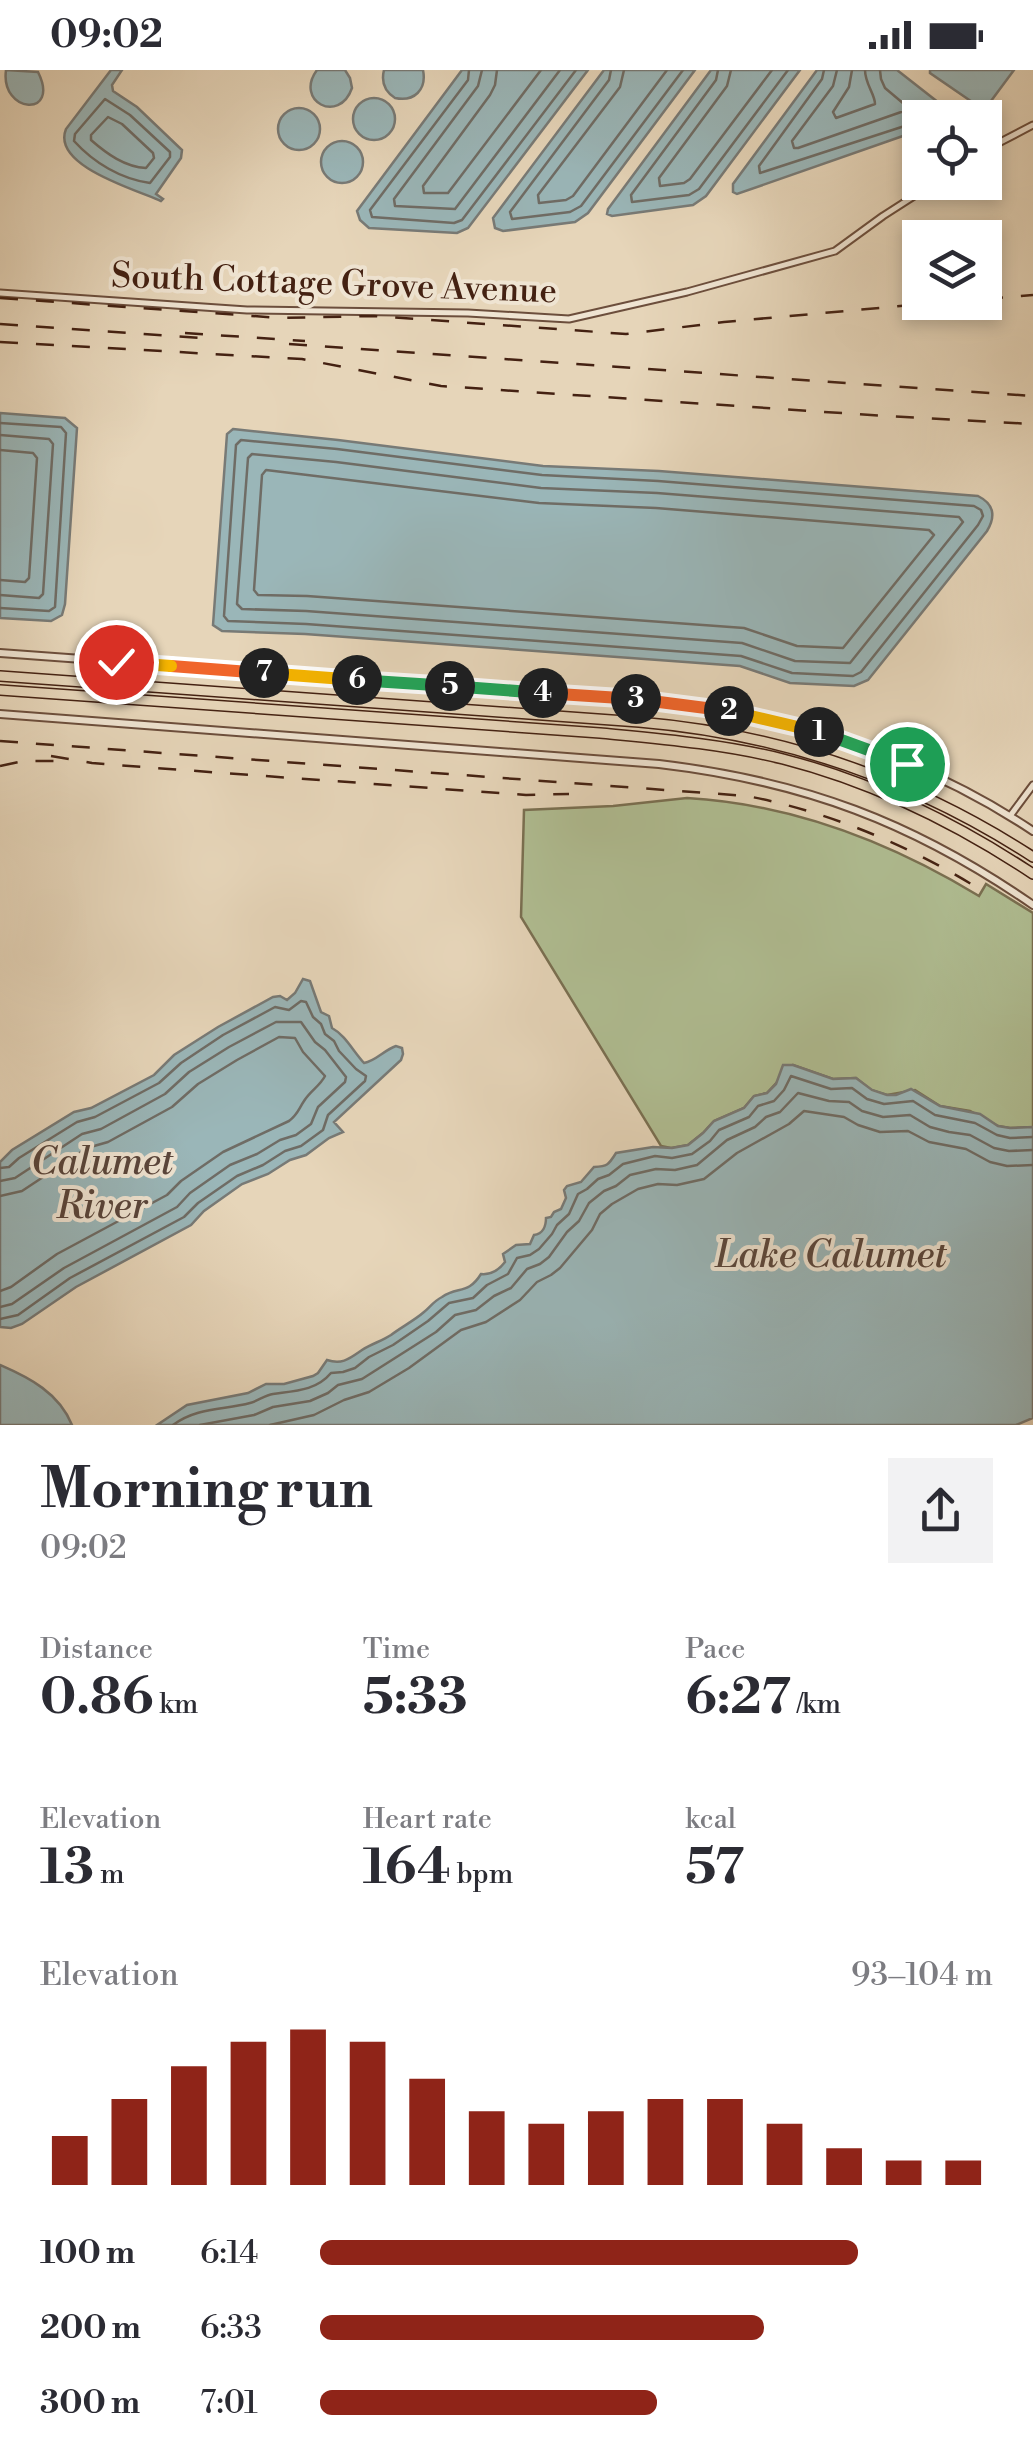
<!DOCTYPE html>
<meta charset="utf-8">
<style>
:root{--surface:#fff;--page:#f2f2f3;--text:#2b2b33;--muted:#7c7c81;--accent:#8f2418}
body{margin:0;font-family:"Libre Bodoni",serif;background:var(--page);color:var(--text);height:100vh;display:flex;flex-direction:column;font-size:38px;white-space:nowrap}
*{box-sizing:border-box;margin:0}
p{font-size:32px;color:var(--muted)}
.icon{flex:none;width:55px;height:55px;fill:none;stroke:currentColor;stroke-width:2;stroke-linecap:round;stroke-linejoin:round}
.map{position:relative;height:1355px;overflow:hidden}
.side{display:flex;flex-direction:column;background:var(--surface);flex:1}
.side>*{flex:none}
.fabs{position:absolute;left:902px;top:30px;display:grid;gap:20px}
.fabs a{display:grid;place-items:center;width:100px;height:100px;border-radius:0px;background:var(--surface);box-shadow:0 5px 15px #0003;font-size:50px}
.pin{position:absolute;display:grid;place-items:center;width:85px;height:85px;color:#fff;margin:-42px;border:5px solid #fff;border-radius:50%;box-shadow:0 2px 10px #0007}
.km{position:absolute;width:50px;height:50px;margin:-25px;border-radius:50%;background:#222;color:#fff;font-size:28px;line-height:50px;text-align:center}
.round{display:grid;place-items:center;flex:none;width:105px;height:105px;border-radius:0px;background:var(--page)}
.summary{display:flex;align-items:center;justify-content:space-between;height:170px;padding:0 40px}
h1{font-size:55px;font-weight:800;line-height:75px}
.metrics{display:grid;grid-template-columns:repeat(3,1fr);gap:15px;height:170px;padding:10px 40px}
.metrics div{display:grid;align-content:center}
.metrics b{font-size:50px;font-weight:800}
.metrics small{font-size:28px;font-weight:400}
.metrics p{font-size:28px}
.chart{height:280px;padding:20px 40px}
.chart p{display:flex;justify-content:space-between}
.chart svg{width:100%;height:180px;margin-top:10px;stroke:var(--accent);stroke-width:6}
ul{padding:0 40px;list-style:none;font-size:32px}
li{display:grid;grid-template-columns:160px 120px 1fr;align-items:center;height:75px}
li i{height:25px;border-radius:12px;background:var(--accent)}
.status{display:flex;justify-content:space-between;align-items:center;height:70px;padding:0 50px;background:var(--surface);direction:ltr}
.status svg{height:28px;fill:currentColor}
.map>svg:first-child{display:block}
.green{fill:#b0be93;stroke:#7a7052;stroke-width:2.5}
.water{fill:#9ab6b8;stroke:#787a76;stroke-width:2.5}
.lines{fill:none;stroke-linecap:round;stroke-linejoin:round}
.shore{stroke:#6f6c65;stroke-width:2.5}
.minor-casing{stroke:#6c4e3c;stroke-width:9}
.tertiary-casing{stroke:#6c4e3c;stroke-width:10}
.motorway-casing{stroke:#442112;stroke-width:12}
.minor{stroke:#efe4d2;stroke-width:5}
.tertiary{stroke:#efe4d2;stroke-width:6}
.motorway{stroke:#e6d5b9;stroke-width:9}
.rail{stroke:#442112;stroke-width:2.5;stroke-dasharray:18 18;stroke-linecap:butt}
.split-1-casing{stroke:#fff;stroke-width:20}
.split-2-casing{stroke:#fff;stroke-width:20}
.split-3-casing{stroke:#fff;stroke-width:20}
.split-4-casing{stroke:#fff;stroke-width:20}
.split-5-casing{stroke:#fff;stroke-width:20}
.split-6-casing{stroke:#fff;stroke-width:20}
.split-7-casing{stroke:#fff;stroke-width:20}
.split-8-casing{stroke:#fff;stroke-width:20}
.split-9-casing{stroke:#fff;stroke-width:20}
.split-1{stroke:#22a559;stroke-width:12}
.split-2{stroke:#f5b400;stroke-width:12}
.split-3{stroke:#f0652b;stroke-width:12}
.split-4{stroke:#f0652b;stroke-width:12}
.split-5{stroke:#22a559;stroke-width:12}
.split-6{stroke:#22a559;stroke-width:12}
.split-7{stroke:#f5b400;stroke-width:12}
.split-8{stroke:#f0652b;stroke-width:12}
.split-9{stroke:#f5b400;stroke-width:12}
.labels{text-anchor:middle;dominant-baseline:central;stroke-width:8;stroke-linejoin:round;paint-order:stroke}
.street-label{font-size:35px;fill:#442112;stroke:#efe4d2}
.water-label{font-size:38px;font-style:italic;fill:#5a463c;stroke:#efe4d2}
</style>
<div class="status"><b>09:02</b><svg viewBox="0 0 49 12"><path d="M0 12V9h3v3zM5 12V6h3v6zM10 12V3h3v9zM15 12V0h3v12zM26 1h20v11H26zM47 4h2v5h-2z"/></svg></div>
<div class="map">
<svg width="1033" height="1355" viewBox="0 0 1033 1355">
<rect width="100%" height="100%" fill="#e6d5b9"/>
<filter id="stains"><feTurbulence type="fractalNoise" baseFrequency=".002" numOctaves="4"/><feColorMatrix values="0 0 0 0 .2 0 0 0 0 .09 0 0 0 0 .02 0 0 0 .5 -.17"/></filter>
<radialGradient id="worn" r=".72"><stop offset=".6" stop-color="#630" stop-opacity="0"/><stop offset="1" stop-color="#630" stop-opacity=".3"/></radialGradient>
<path class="green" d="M687,728c104,6 203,44 292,98l7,-12 47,29v214l-23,1 -12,-2 -28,-15 -30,-5 -25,-16 -28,5 -16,-5 -15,-12 -23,1 -40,-14 -26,28 -13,3 -10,12 -30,13 -11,12 -15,12 -17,3 -10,-2 -140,-229 3,-107 89,-4z"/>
<path class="water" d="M6,0l32,2c23,46 -38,42 -32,-2z
M111,0h11l-10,15 1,6 24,16 45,43 -1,8 -25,36 7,5 -2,2c-24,-11 -110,-35 -95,-72z
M317,0h28l5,8 2,10c-13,37 -58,13 -35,-18z
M384,0h39c4,20 -9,32 -28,28 -11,-7 -14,-16 -11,-28z
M462,0h126l-120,158 -11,5 -88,-5 -9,-8 -3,-9z
M604,0h91l-107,143 -13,9 -72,9 -8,-3 -2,-10z
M711,0h89l-94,126 -13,9 -81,11 -5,-2 1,-5z
M817,0h80l51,40 1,7 -29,1v12l-183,64 -4,-2v-8z
M930,0h84l-26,35 -10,1 -48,-33z
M353 49a21 21 0 1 1 42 0a21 21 0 1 1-42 0Z
M278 59a21 21 0 1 1 42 0a21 21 0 1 1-42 0Z
M321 92a21 21 0 1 1 42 0a21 21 0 1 1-42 0Z
M0,343l65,5 12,10 -12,176 -3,11 -11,6 -51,-3z
M233,359l105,11 205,26 116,5 319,25c16,8 18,20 9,35l-119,149 -14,6 -64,-3 -50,-17 -435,-32 -83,-3 -9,-6 14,-191z
M303,909l7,2 11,31 8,4 3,12c13,7 21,23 32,35 12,-2 20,-13 32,-17l6,2 1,6 -2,6 -67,62 9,10 -14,6 -23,17 -16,5 -22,14 -26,10 -38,27 -13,14 -115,62 -54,37 -11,4 -11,-1v-165l12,-12 62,-38 17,-4 63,-33 20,-20 44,-28 55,-30 7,-1 7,4 8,-7z
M783,995h10l40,14 23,-1 16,12 15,5h9l15,-6 29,17 40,8 18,12 12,2 23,-1v291l-17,7h-859l30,-20 61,-12 18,-9h18l29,-8 5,-3 9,-13c15,5 22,-1 35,-10 9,-6 20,-9 29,-15 9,-7 24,-15 33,-23 6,-5 10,-11 18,-15 16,-11 26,-2 39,-23 10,1 18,-4 24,-12l-2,-8 13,-9 14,-1 4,-9c9,-1 12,-9 12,-17l5,-1 3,-5 7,-3 5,-11 -2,-8 3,-4 14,-4 13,-15c13,-1 14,-1 22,-14l37,-6 19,1 16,-3 15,-12 11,-12 30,-13 10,-12 13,-3 9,-9z
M0,1295c30,13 59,28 72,60h-72z"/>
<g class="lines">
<path class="shore" d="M469,0l-1,10 -98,130 2,7 82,6 8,-3 114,-150
M482,0l-4,16 -84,113 1,7 60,3 105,-139
M497,0l-2,15 -5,10 -67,91 1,7h24l93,-123
M611,0l-2,10 -99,132 2,7 58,-7 11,-6 102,-136
M624,0l-4,17 -82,108 1,8 27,-3 7,-4 94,-126
M718,0l-2,10 -85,115 1,7 57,-7 10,-6 89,-119
M731,0l-4,16 -68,92 1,8 24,-3 6,-4 82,-109
M824,0l-2,9 -63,87 1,7 160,-52
M837,0l-4,16 -41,55 2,7h4l106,-37v-7l-19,-16 -4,-9 -1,-9
M852,0l-3,17 -16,25 3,6 39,-14c0,-10 -10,-20 -10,-34
M105,29l25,16 40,37v5l-20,26c-29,-4 -56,-20 -76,-42l1,-7z
M108,47l14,7 31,29 1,5 -8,10c-21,-1 -39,-14 -55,-28v-5z
M0,353l61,4 5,6 -11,174 -6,4 -49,-3
M0,365l49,4 4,5 -10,150 -4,4 -39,-3
M241,370l96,9 205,26 116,6 316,25 7,4 2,6 -5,9 -117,147 -8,4 -61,-3 -51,-17 -435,-32 -78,-3 -4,-5 12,-171z
M0,380l33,3 4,5 -8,120 -4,4 -25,-2
M252,384l84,8 205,26 116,5 302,24 4,5 -113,141 -55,-2 -53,-18 -436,-32 -64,-2 -5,-5 11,-146z
M266,400l273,33 117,5 273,22 5,5 -91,113 -46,-2 -53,-18 -437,-32 -49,-1 -4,-5 8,-115z
M0,1098l9,-1 10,-9 58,-36 18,-5 64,-34 22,-20 42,-28 52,-28 14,3 12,-9 5,1 7,15 8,7 4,10 9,7 5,10 17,18 10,7 -1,5 -37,34 -5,15 -22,16 -16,5 -22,14 -26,11 -39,27 -14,14 -114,61 -52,37 -18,4
M0,1111l15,-3 67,-44 19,-5 64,-35 24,-22 40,-25 47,-25h25l14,20 10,8 21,27 -1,5 -27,25 -7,17 -15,11 -16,5 -23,14 -27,11 -40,28 -13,14 -113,61 -52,36 -12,3
M0,1126l22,-5 65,-43 21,-6 64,-35 26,-23 39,-24 42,-23 16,1 8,14 22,24c-5,10 -15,15 -21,25 -6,9 -6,13 -15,20l-66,31 -42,29 -14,14 -110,59 -46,33 -11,4
M173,1355c24,-18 51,-15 77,-22 8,-2 15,-8 23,-9 21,-3 43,-3 58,-21l12,-1 12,-4 14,-11 24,-12 35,-24 21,-18 24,-5 14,-13 21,-11 9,-16 13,-3 9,-6 13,-15 5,-9 12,-11 9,-20 9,-5 11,-10 11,-4 14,-11 32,-8 17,2 20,-4 18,-13 9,-11 30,-13 9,-11 16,-5 10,-11 7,-14 40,13 21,-1 15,11 17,5 29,-3 22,14 40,8 22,12 13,3 23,-1
M200,1355l54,-10 19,-8 37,-6 18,-8 10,-8 24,-6 74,-47 19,-17 21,-5 18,-14 17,-8 16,-19 13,-5 9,-7 18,-25 12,-11 10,-18 15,-12 12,-5 14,-11 26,-6 19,1 22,-5 30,-25 28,-13 11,-10 14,-5 18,-19 31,8 20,1 13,9 21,6 27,-2 20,12 19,5 21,3 24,13 15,3 24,-1
M270,1355l44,-10 30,-15 25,-8 40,-24 52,-38 25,-8 34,-22 17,-18 14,-7 9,-7 32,-38 8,-16 12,-10 26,-15 20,-5 19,1 27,-6 33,-26 52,-29 15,-13 40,6 14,8 22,7 28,-1 21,11 37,7 24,13 17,4 26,-1"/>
<g class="minor-casing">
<path id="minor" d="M985,80l48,-25
M0,223l247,17 221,3 101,6 118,-27 148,-41 48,-35 53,-34
M1010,746l23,-31"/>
</g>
<g class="tertiary-casing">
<path id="tertiary" d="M0,583l631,46c147,15 277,49 402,132
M0,644l659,50c144,17 254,58 374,141"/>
</g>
<g class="motorway-casing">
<path id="motorway" d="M0,606l639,46c142,12 274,57 394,135
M0,620l600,43c62,6 123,11 183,26 90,23 173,64 250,115"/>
</g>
<use href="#minor" class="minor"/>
<use href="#tertiary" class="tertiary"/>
<use href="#motorway" class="motorway"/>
<path class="rail" d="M0,228l281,20 93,-2 252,18 98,-12 221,-20
M985,229l48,-4
M0,254l200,14
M185,263l120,8
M0,272l302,17 139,27 444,30 148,8
M289,274l744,52
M0,671l747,55c83,16 163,50 234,94
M51,686l41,7 63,5 371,27 43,-1
M0,696l23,-5h39"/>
</g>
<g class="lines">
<g class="split-1-casing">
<path id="split-1" d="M819,662l88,32"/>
</g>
<g class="split-2-casing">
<path id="split-2" d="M729,641l90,21"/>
</g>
<g class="split-3-casing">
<path id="split-3" d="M636,629l93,12"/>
</g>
<g class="split-4-casing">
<path id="split-4" d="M543,623l93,6"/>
</g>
<g class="split-5-casing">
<path id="split-5" d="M450,616l93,7"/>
</g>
<g class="split-6-casing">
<path id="split-6" d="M357,610l93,6"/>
</g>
<g class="split-7-casing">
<path id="split-7" d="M264,603l93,7"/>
</g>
<g class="split-8-casing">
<path id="split-8" d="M171,596l93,7"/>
</g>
<g class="split-9-casing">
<path id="split-9" d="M116,592l55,4"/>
</g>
<use href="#split-1" class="split-1"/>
<use href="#split-2" class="split-2"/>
<use href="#split-3" class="split-3"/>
<use href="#split-4" class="split-4"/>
<use href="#split-5" class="split-5"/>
<use href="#split-6" class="split-6"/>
<use href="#split-7" class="split-7"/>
<use href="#split-8" class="split-8"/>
<use href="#split-9" class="split-9"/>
</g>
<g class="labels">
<g class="street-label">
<text transform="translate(334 214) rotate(2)">South Cottage Grove Avenue</text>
</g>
<g class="water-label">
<text x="102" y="1092">Calumet<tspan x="102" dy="44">River</tspan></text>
<text x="831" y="1185">Lake Calumet</text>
</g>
</g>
<rect width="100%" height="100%" filter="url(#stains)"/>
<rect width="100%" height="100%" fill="url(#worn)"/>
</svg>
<div class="fabs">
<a><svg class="icon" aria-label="locate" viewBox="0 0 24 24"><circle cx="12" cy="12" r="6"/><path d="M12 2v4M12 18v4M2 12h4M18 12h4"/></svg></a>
<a><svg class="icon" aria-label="layers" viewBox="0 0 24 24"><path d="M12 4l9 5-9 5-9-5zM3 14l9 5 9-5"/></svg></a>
</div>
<div class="pin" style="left:907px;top:694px;background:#1e9e55"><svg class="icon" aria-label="arrive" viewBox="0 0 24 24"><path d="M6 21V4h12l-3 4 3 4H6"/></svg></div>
<div class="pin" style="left:116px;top:592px;background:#d93025"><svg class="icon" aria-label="check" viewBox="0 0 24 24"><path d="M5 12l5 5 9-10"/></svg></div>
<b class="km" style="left:819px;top:662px">1</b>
<b class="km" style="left:729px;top:641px">2</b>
<b class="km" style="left:636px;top:629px">3</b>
<b class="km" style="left:543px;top:623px">4</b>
<b class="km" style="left:450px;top:616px">5</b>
<b class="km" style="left:357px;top:610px">6</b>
<b class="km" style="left:264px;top:603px">7</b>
</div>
<section class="side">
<div class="summary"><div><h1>Morning run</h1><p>09:02</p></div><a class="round"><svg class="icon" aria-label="share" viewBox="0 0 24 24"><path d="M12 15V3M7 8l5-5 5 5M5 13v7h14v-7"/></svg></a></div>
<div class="metrics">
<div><p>Distance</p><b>0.86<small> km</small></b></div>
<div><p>Time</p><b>5:33</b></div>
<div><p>Pace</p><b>6:27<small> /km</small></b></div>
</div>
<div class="metrics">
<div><p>Elevation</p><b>13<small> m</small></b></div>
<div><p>Heart rate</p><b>164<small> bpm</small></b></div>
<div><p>kcal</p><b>57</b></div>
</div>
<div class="chart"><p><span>Elevation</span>93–104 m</p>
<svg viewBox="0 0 160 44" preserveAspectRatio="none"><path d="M5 44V32M15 44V23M25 44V15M35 44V9M45 44V6M55 44V9M65 44V18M75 44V26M85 44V29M95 44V26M105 44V23M115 44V23M125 44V29M135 44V35M145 44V38M155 44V38"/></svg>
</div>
<ul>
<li><b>100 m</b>6:14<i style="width:80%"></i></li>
<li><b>200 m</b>6:33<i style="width:66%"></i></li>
<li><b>300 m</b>7:01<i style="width:50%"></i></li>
</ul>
</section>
